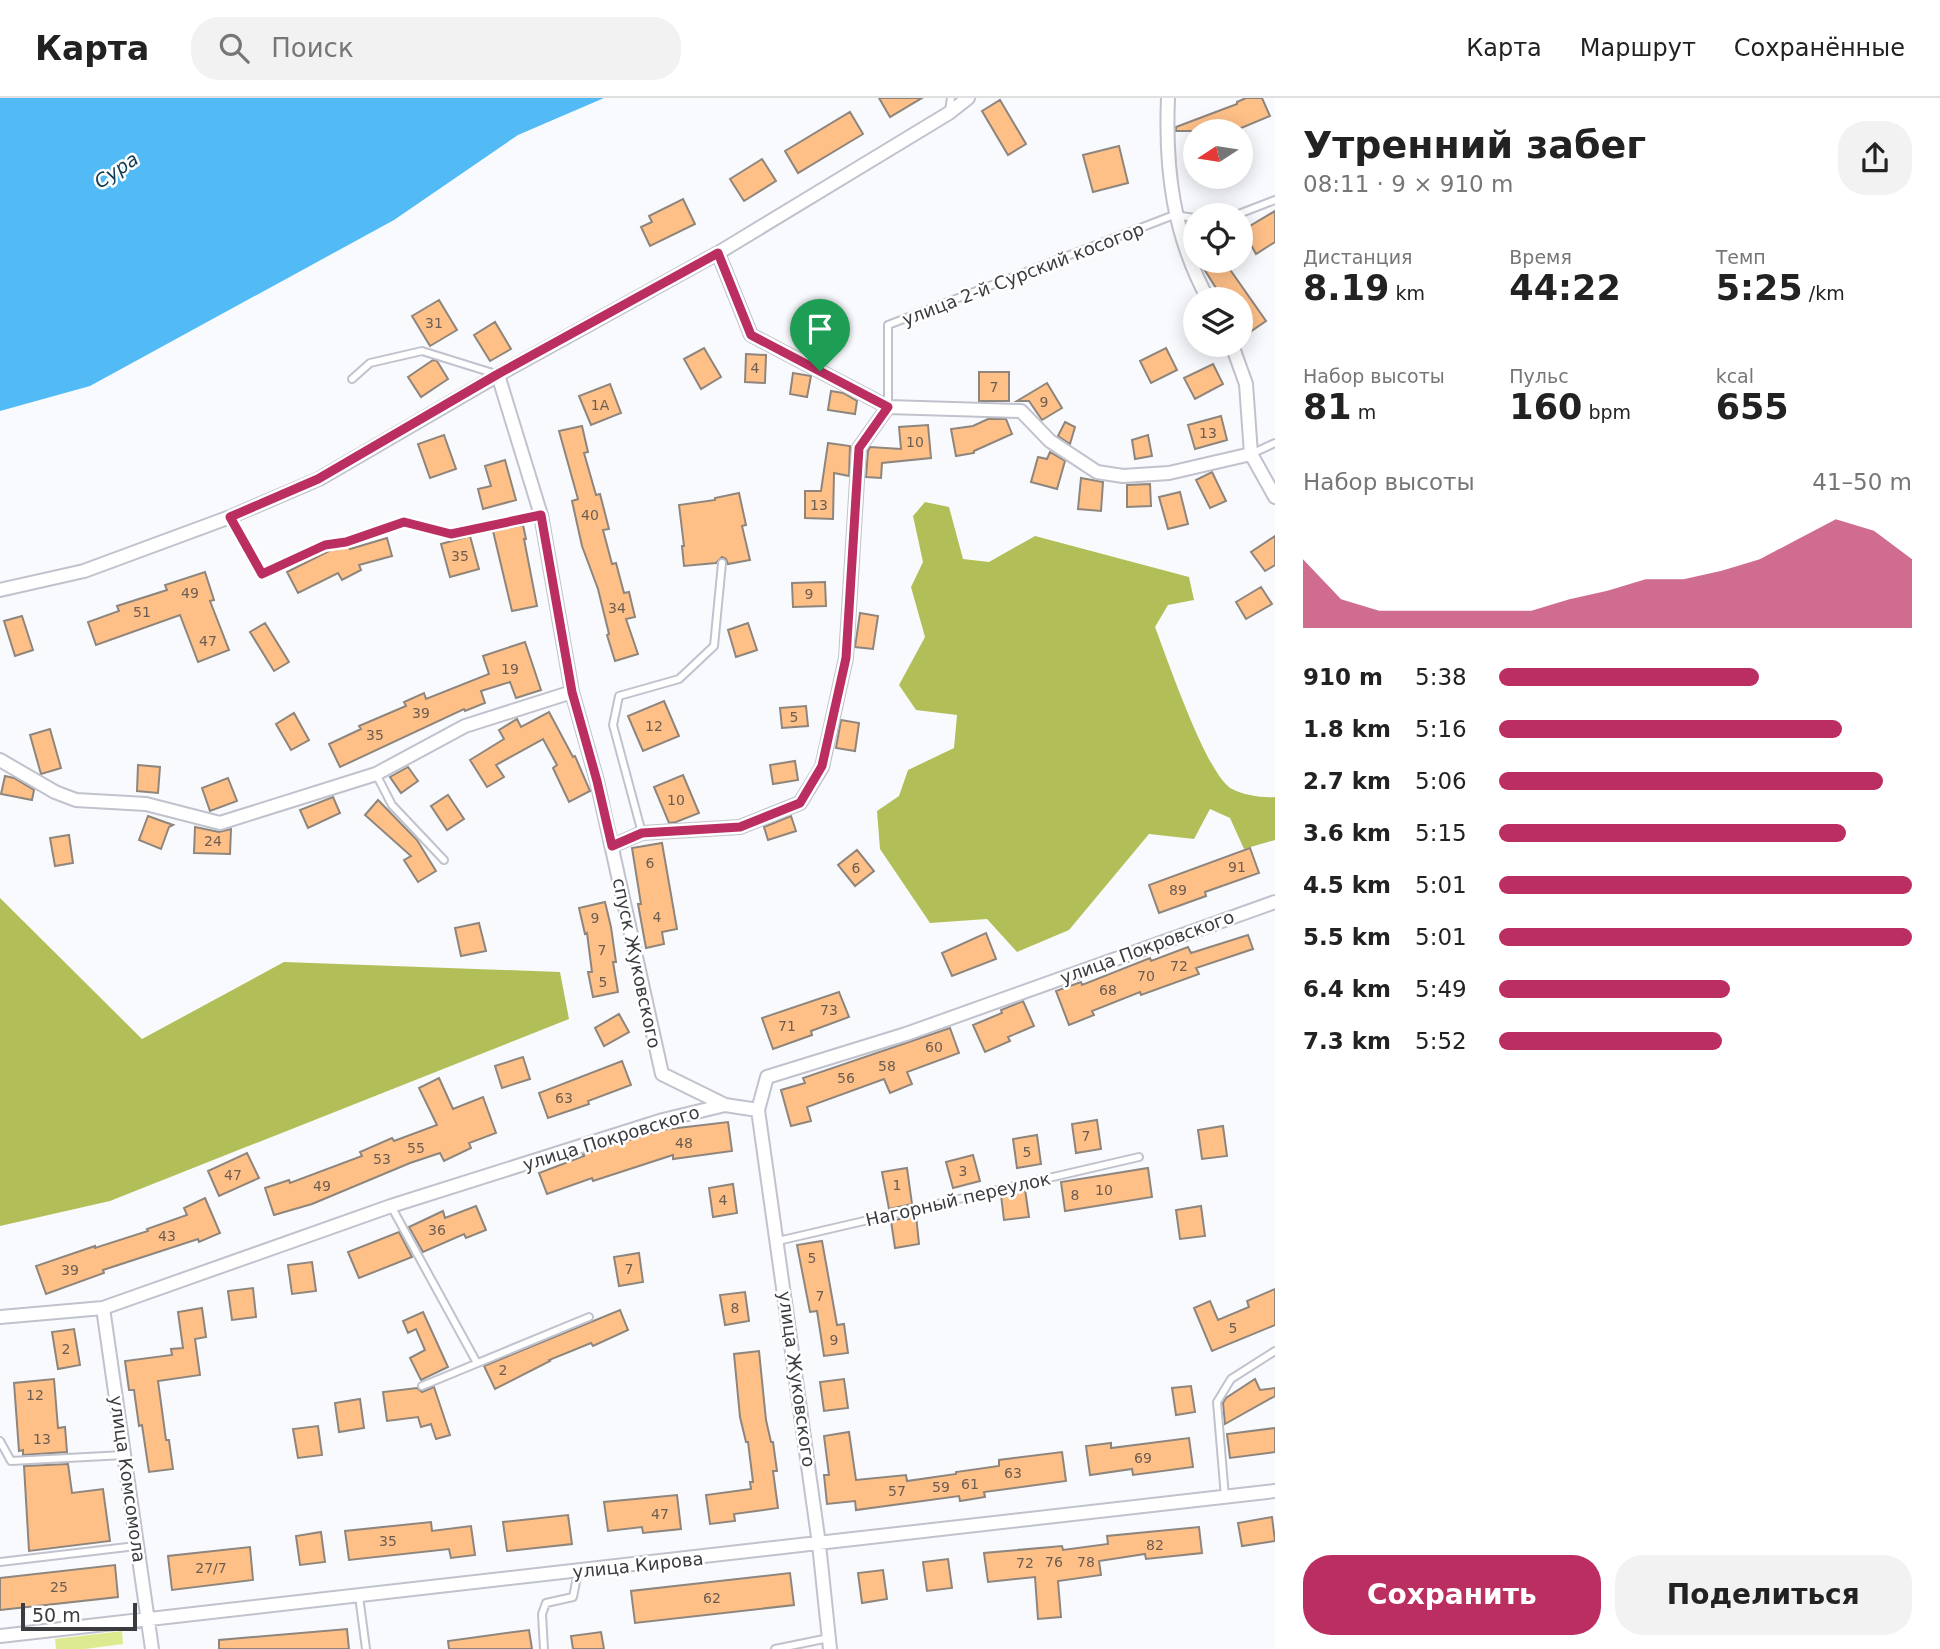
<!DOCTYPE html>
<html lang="ru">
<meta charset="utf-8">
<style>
:root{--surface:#fff;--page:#f2f2f2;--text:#222;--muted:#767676;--line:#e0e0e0;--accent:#bb2e62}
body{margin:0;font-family:"DejaVu Sans",sans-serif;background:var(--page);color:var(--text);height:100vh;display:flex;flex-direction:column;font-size:26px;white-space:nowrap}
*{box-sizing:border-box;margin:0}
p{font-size:23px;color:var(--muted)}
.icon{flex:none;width:38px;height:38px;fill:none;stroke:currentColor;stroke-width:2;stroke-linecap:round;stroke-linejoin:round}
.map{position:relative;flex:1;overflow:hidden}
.sheet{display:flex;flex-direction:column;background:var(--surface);width:665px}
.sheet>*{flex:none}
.needle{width:46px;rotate:258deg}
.controls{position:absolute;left:1183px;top:21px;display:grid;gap:14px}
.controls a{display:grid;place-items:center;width:70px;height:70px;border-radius:50%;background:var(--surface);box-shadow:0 4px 18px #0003;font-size:35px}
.scale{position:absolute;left:21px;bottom:18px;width:116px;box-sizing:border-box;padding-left:7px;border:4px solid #3b3c40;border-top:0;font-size:19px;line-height:24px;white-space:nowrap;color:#3b3c40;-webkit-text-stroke:5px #fff;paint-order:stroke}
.pin{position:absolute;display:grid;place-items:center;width:60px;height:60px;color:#fff;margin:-72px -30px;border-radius:50% 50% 50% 0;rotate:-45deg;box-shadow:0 0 7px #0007}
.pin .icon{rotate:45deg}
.round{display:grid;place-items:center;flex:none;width:74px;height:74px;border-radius:28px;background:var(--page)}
.summary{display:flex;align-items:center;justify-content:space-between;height:119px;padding:0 28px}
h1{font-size:38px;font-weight:600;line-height:52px}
.stats{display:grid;grid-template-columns:repeat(3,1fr);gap:10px;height:119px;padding:7px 28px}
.stats div{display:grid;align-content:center}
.stats b{font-size:35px;font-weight:600}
.stats small{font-size:19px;font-weight:400}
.stats p{font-size:19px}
.chart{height:196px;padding:14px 28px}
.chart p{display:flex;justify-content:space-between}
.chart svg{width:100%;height:126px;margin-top:7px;fill:var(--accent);opacity:.7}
.button{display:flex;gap:14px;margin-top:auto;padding:14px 28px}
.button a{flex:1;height:80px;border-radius:28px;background:var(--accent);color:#fff;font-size:28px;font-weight:600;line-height:80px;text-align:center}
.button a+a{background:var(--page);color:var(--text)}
ul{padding:0 28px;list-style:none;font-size:23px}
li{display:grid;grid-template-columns:112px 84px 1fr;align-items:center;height:52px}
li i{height:18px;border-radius:9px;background:var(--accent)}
header{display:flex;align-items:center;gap:42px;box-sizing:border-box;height:98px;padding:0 35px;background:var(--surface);border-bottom:2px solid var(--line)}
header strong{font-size:33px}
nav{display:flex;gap:38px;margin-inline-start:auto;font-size:24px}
.search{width:490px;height:63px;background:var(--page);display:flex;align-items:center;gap:18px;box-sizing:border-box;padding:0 24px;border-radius:28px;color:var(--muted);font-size:26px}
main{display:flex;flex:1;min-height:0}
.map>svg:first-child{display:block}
.green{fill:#ddea8f}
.forest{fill:#b2bf59}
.water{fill:#52bbf5}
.building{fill:#ffc088;stroke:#8e857d;stroke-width:2}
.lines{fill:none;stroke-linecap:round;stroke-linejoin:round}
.lane-casing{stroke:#c0c2cd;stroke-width:10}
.street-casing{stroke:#c0c2cd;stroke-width:16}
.lane{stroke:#fff;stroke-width:6}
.street{stroke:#fff;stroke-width:12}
.route-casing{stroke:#fff;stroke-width:14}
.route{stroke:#bb2e62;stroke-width:9}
.labels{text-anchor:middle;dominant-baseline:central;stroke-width:5;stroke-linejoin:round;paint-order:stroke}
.number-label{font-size:14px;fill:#6c5d52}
.street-label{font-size:18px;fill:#3b3c40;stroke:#fff}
.water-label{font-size:19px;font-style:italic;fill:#0e3b52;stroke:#fff}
</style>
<header>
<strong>Карта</strong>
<div class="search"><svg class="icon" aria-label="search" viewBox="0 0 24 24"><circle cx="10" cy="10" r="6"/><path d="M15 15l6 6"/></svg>Поиск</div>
<nav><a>Карта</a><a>Маршрут</a><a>Сохранённые</a></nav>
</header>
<main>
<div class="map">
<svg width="1275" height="1551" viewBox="0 0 1275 1551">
<rect width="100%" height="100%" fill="#f9fafe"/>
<path class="green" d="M122,1533l1,13 -38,5h-29l-1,-10z"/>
<path class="forest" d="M925,404l24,5 14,52 26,3 46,-26 154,41 5,23 -26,5 -13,22c12,31 52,149 77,162 11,6 31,9 43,8v43l-31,9 -14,-31 -20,-9 -16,30 -45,-5 -80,96 -52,22 -30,-33 -57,4 -50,-74 -3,-38 22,-15 9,-26 46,-22 3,-33 -41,-5 -17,-25 26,-48 -14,-50 12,-25 -10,-46z
M0,800l142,141 142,-77 276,10 9,47 -459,182 -110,25z"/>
<path class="water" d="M0,0h604l-86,37 -124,85 -304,166 -90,25z"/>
<path class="building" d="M879,0h43l-32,19z
M1246,0h16l8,18 -36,15h-58v-4l61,-23v-2z
M1000,2l26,44 -18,11 -26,-44z
M850,14l13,22 -65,39 -13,-22z
M1119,48l9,37 -35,9 -10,-37z
M762,61l14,22 -32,20 -14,-22z
M683,101l12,25 -45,22 -9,-19 11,-5 -3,-6z
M1275,113v31l-19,12 -13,-24z
M1217,163h7l42,60 -19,13 -6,-11v-24h-18l-19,-30z
M439,202l18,30 -27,16 -18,-30z
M495,224l16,27 -21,12 -16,-26z
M704,250l17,29 -20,12 -17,-30z
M1166,250l11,22 -26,13 -11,-22z
M746,256l20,1 -1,28 -20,-1z
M433,262l4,1 11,18 -27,18 -13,-20z
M1213,266l10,20 -28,15 -11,-21z
M979,274h30v29h-30z
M793,275l18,3 -4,21 -17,-3z
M1047,285l15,25 -20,12 -13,-19h-12z
M610,286l11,29 -30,12 -12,-29z
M831,293l12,2 14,8 -2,13 -27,-4z
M1221,318l6,24 -32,9 -7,-24z
M988,321h18l6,15 -38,17v2l-18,3 -5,-27 22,-3z
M1065,324l10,5 -5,17 -12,-8z
M928,327l3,33 -49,5 -1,15 -15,-1 2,-26 2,-4 31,2 -2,-22z
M582,328l6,26 -4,1 12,42 4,-1 9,35 -6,1 9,34 4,-1 8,30 5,-1 6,25 -9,2 12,35 -23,7 -8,-26 2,-1 -11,-45 -16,-43 -10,-45 6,-2 -19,-68z
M444,337l12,34 -26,9 -12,-34z
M1148,337l4,21 -17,3 -3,-19z
M828,345l22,3 -1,30 -15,-3 -1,46 -28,-1v-27h16z
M1050,354l15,9 -8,28 -26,-7 7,-25 9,2z
M505,362l11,40 -33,9 -5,-20 13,-3 -6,-20z
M1212,374l14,29 -16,7 -14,-28z
M1081,380l22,4 -2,29 -23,-2z
M1150,386l1,22 -24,1v-22z
M1180,394l8,32 -20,5 -9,-32z
M739,395l7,32 -4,1 8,34 -22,4 -2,-5 -4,-2 -6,6 -32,3 -2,-20h2l-5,-41 36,-5v-2z
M523,427l3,14h-2l13,67 -25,5 -19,-80z
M470,438l9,33 -29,8 -9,-33z
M1275,438v29l-10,6 -14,-19z
M387,440l5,18 -33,9 2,5 -19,10 -4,-7 -40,20 -11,-21 44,-22 18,-3 1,2z
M205,474l9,28 -4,1 19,49 -31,12 -18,-47 -84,30 -8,-23 31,-11 -2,-5 50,-16 -2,-5z
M825,484l1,24 -33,1 -1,-24z
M1261,489l11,17 -26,15 -10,-17z
M860,515l18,3 -5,33 -18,-2z
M22,518l11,34 -18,6 -11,-35z
M265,525l24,39 -15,9 -24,-39z
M748,525l9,27 -21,7 -8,-27z
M525,544l16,48 -25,8 -6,-16 -29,9 4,12 -20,8 -1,-2 -124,58 -11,-23 32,-15 -2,-3 47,-20 -2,-4 20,-9 2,6 63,-25 -6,-18z
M664,603l15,35 -36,15 -15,-35z
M806,608l2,20 -26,2 -2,-20z
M549,614l24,45 2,-1 15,35 -21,11 -16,-34 4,-3 -14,-26 -47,26 8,12 -17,10 -17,-27 34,-21 -5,-9 18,-11 4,8z
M294,615l15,27 -18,10 -15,-26z
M841,622l18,3 -4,28 -19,-3z
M50,631l11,39 -20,6 -11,-39z
M795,663l3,19 -25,4 -3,-19z
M138,667l22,2 -2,26 -21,-2z
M408,669l10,14 -17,12 -11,-16z
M683,677l16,38 -23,9 -7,1 -15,-36z
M5,678l9,2 20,12 -2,10 -31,-6z
M228,680l9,23 -27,10 -8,-23z
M448,697l16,24 -17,11 -16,-24z
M333,699l7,16 -32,15 -8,-18z
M378,702l39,40 19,31 -18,11 -14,-22 7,-4 -46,-41z
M148,718l25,9 -4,2 -8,22 -22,-9z
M791,718l5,15 -28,9 -4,-13z
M195,729l24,5 12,-3 -1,25 -36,-1z
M69,737l4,28 -18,3 -5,-28z
M662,745l15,86 -15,3 2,12 -18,4 -8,-44h3l-9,-56z
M1250,750l9,25 -54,19 1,4 -47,17 -10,-28z
M857,752l17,21 -19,15 -17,-21z
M605,804l6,25 5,35h-3l5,30 -25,5 -5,-25h4l-5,-39 -2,1 -6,-26z
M479,825l7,28 -25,5 -6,-28z
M986,835l10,26 -44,17 -10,-23z
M1248,837l5,14 -57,19 3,6 -58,21 -1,-3 -48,19 2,4 -25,10 -13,-34 25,-9 1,3 68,-27 1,3 37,-14 3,6z
M839,894l10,25 -38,14 1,4 -39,14 -11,-31z
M1023,903l11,25 -26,11 2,4 -25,11 -12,-27 29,-12 -1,-3z
M619,916l10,18 -25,14 -9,-18z
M950,930l9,25 -52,19 5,12 -22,9 -6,-14 -77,28 4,14 -20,5 -10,-36 24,-7 -2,-5z
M523,959l7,22 -28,9 -7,-22z
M622,963l9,24 -43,16 1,3 -41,14 -9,-25z
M439,980l14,31 30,-12 13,36 -27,10 2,5 -27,13 -4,-8 -30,10 -98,41 -38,11 -9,-27 24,-8 1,3 72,-27 -2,-4 32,-14 2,3 43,-16 -18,-37z
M1097,1022l4,29 -25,4 -4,-29z
M728,1024l4,29 -59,8v-4l-80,26 -1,-3 -45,16 -8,-21 45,-17 -1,-2 78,-24z
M1223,1028l4,30 -25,3 -4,-29z
M1037,1037l4,29 -24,4 -4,-29z
M247,1055l12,25 -40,18 -11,-25z
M973,1057l7,26 -27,7 -7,-26z
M907,1070l5,36 -23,5 -7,-37z
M1148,1070l4,29 -87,14 -4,-29z
M733,1086l4,29 -24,4 -4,-29z
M1025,1091l4,28 -25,3 -3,-25z
M205,1100l15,35 -21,9 -1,-3 -95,31 1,3 -58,21 -10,-28 59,-20v2l53,-17 -1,-2 40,-14 -3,-7z
M476,1108l10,24 -20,8 -2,-4 -41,18 -14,-25 34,-16 2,7z
M1201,1108l4,30 -25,3 -4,-29z
M916,1117l3,29 -24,4 -4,-27z
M399,1134l13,25 -53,21 -11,-26z
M822,1143l15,84 7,-1 4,29 -24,3 -7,-45 -7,1 -13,-67z
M639,1155l4,29 -24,4 -5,-29z
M312,1164l4,29 -24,3 -4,-29z
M253,1190l3,29 -24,3 -4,-29z
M1275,1191v36l-63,26 -18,-43 16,-7 8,19 31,-13 -2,-6z
M745,1194l4,29 -24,4 -5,-30z
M202,1210l4,29 -11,2 5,36 -42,6 8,59h3l4,29 -24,3 -7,-47 -3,1 -5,-36h-5l-4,-29 47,-6 -1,-6 12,-1 -5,-36z
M620,1212l8,20 -35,16 -2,-3 -42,17 1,1 -55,28 -11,-23z
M423,1214l25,55 -27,13 -11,-22 15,-8 -9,-21 -8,4 -5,-12z
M74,1231l6,36 -22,4 -6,-37z
M759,1253l7,69 5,22h2l4,29h-4l5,37 -44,6 1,7 -25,3 -4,-29 45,-6 -1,-7h3l-5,-40h-2l-6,-25 -6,-63z
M54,1281l4,49 7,-1 2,25 -44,3v-5l-4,1 -5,-68z
M844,1281l4,29 -24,3 -4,-29z
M1255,1281l5,11 15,-2v8l-50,28 -2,-21 3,-5z
M1191,1288l4,26 -19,3 -4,-27z
M434,1289l16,48 -14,4 -5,-15 -10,3 -3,-10 -31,4 -4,-29 34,-4 5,4z
M360,1301l4,29 -25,4 -4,-29z
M318,1328l4,29 -24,3 -5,-29z
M1275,1330v24l-45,6 -3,-24z
M849,1334l7,48 50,-5 1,6 49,-7v-2l43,-6v-6l63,-8 4,29 -82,11 1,5 -25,4 -1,-5 -103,14 -1,-9 -28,3 -3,-29h5l-5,-39z
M1189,1340l4,29 -60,8 -1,-6 -42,6 -4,-29 25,-3v5z
M68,1366l4,29 31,-4 7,52 -81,10 -5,-85z
M677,1397l4,34 -38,4 -1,-6 -34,4 -4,-29z
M568,1417l4,29 -65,7 -4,-29z
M1272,1419l3,24 -33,5 -4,-23z
M431,1424l1,9 39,-5 4,29 -24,3 -2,-9 -100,11 -4,-29z
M1199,1429l3,26 -56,6 -1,-5 -46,7 2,14 -43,6 3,36 -23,2 -3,-42 -47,5 -4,-29 78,-7 1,4 45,-6 -1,-8z
M321,1434l4,30 -25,3 -4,-29z
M250,1449l3,33 -81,10 -4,-34z
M948,1461l4,29 -25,3 -4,-29z
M115,1467l3,32 -118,13v-32z
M883,1472l4,29 -25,4 -4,-30z
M790,1475l4,32 -159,18 -4,-32z
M347,1531l2,20h-130v-9z
M529,1532l3,19h-83l-1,-8z
M601,1534l3,17h-31l-2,-13z"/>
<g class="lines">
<g class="lane-casing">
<path id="lane" d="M949,13l2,-13
M1236,117l39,-15
M352,281l18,-16 52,-12 74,23
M888,309v-82l286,-110 21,3
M1251,356l24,-11
M230,419l32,57 63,-29 21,-3 58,-20 47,12 90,-19
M376,676l16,31 52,55
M642,735l-29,-108 6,-29 60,-17 35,-33 8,-83
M391,1108l86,157
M778,1143l361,-84
M422,1288l167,-69
M0,1343l11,20 113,-6
M1225,1399l-8,-95 14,-23 44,-28
M0,1464l136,-16
M359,1498l7,53
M544,1551l-2,-35 4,-11 27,-6 5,-25
M775,1551l54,-11"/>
</g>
<g class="street-casing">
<path id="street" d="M1168,0c-3,71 5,137 40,201
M718,155l33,82 137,72 133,4 29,30 47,31 26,4 46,-3 82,-19
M1232,247l14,39 5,70 24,43
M498,277l43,140 31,177 25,89 65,293 63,31
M0,492l84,-19 146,-54 89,-38 179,-104 220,-122 231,-140 19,-15
M0,662l55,32 21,8 70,4 74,19 156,-49 89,-48 107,-34
M612,748l30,-13 98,-6 60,-24 22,-36 24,-109 13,-210 29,-41
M758,1012l61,434 11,105
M103,1210l49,341
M0,1219l103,-9 288,-102 272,-86 62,-15 33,5 9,-33 139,-43 369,-132
M0,1538l1275,-145"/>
</g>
<use href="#lane" class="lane"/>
<use href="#street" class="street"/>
</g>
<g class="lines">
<g class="route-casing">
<path id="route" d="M718,155l33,82 137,72 -29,41 -13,210 -24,108 -22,37 -60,24 -98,6 -30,13 -15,-65 -25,-89 -31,-177 -90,19 -47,-12 -58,20 -21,3 -63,29 -32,-57 88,-38 180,-105z"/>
</g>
<use href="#route" class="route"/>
</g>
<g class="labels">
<g class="number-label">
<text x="434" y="225">31</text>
<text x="755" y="270">4</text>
<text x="994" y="289">7</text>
<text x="1044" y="304">9</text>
<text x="600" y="307">1А</text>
<text x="1208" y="335">13</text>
<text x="915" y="344">10</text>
<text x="819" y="407">13</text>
<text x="590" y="417">40</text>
<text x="460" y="458">35</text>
<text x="190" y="495">49</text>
<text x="809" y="496">9</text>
<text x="617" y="510">34</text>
<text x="142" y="514">51</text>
<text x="208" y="543">47</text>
<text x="510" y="571">19</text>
<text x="421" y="615">39</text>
<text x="794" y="619">5</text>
<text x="654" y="628">12</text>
<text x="375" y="637">35</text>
<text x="676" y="702">10</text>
<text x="213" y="743">24</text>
<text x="650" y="765">6</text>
<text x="1237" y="769">91</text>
<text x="856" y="770">6</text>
<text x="1178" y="792">89</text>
<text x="657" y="819">4</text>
<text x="595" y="820">9</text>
<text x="602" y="852">7</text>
<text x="1179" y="868">72</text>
<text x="1146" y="878">70</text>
<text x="603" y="884">5</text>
<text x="1108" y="892">68</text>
<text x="829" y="912">73</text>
<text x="787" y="928">71</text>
<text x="934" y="949">60</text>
<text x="887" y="968">58</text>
<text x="846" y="980">56</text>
<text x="564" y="1000">63</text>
<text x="1086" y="1038">7</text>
<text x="684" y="1045">48</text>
<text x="416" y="1050">55</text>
<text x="1027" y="1054">5</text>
<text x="382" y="1061">53</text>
<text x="963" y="1073">3</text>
<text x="233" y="1077">47</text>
<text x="897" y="1087">1</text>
<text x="322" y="1088">49</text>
<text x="1104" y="1092">10</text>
<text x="1075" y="1097">8</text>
<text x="723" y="1102">4</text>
<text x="437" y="1132">36</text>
<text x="167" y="1138">43</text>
<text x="812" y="1160">5</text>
<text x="629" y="1171">7</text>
<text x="70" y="1172">39</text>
<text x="820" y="1198">7</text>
<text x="735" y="1210">8</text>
<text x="1233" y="1230">5</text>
<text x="834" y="1242">9</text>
<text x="66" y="1251">2</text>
<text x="503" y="1272">2</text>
<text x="35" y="1297">12</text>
<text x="42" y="1341">13</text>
<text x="1143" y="1360">69</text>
<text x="1013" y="1375">63</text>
<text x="970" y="1386">61</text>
<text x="941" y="1389">59</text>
<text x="897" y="1393">57</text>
<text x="660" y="1416">47</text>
<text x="388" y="1443">35</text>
<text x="1155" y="1447">82</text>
<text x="1054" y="1464">76</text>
<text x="1086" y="1464">78</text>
<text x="1025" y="1465">72</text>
<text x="211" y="1470">27/7</text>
<text x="59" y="1489">25</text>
<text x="712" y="1500">62</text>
</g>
<g class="street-label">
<text transform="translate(1023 176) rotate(-21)">улица 2-й Сурский косогор</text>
<text transform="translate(1147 849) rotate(-20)">улица Покровского</text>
<text transform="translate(637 865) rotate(78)">спуск Жуковского</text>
<text transform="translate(611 1040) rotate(-17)">улица Покровского</text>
<text transform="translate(958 1101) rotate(-13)">Нагорный переулок</text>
<text transform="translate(797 1281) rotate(82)">улица Жуковского</text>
<text transform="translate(128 1381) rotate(82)">улица Комсомола</text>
<text transform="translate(638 1467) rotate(-6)">улица Кирова</text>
</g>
<g class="water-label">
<text transform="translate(116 72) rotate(-34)">Сура</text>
</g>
</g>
</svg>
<div class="controls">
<a><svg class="needle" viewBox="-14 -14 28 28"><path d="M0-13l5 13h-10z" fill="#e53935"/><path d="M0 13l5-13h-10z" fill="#767676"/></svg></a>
<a><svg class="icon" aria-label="locate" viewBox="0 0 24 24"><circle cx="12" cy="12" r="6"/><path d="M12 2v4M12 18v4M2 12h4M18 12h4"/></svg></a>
<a><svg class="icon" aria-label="layers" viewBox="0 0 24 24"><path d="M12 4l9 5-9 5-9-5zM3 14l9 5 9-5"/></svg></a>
</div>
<div class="scale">50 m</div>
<div class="pin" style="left:820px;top:273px;background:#1e9e55"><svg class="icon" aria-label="arrive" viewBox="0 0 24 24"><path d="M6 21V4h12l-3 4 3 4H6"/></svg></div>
</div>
<section class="sheet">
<div class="summary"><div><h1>Утренний забег</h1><p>08:11 · 9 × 910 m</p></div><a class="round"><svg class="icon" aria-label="share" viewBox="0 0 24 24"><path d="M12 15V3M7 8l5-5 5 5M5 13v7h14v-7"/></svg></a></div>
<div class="stats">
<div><p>Дистанция</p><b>8.19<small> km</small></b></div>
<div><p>Время</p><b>44:22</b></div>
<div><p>Темп</p><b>5:25<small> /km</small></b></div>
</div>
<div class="stats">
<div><p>Набор высоты</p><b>81<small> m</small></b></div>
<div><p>Пульс</p><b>160<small> bpm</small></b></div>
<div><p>kcal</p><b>655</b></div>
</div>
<div class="chart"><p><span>Набор высоты</span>41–50 m</p>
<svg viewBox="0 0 160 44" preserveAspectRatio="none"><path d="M0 44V20L10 34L20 38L30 38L40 38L50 38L60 38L70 34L80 31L90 27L100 27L110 24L120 20L130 13L140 6L150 10L160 20V44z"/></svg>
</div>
<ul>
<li><b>910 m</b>5:38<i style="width:63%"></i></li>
<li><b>1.8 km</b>5:16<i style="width:83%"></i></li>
<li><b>2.7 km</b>5:06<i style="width:93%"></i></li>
<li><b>3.6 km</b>5:15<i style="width:84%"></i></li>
<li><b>4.5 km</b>5:01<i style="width:100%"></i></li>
<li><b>5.5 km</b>5:01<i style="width:100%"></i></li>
<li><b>6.4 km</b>5:49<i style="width:56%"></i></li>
<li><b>7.3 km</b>5:52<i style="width:54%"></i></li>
</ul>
<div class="button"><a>Сохранить</a><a>Поделиться</a></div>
</section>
</main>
